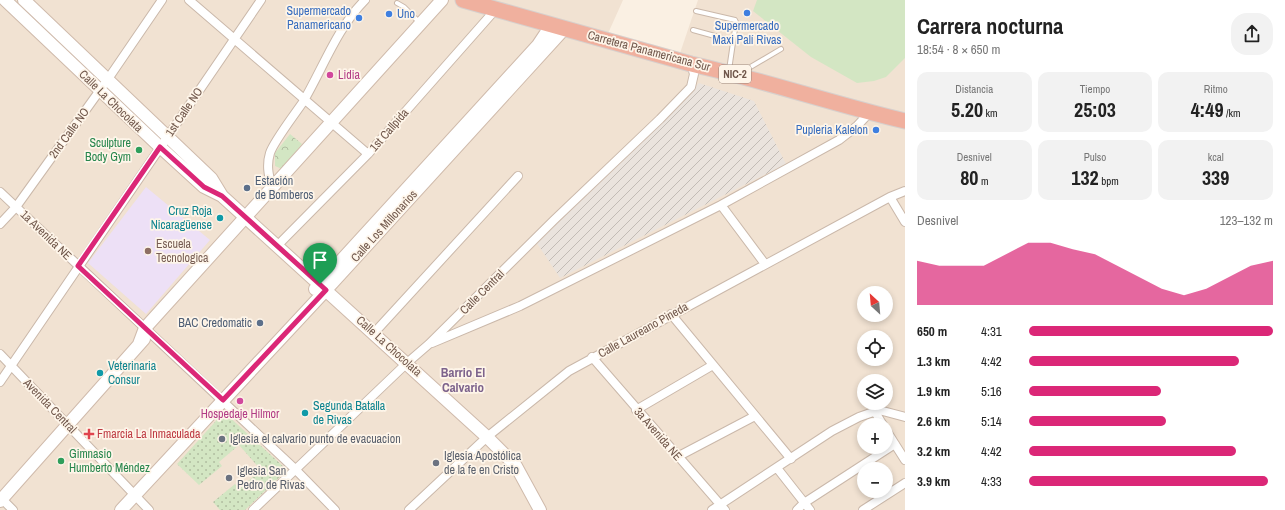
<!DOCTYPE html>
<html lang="es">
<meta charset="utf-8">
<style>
:root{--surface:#fff;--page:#f2f2f2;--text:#222;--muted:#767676;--accent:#db2777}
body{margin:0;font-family:"Archivo Narrow",sans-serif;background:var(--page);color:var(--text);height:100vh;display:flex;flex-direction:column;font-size:15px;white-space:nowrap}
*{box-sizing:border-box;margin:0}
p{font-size:13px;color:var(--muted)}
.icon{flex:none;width:22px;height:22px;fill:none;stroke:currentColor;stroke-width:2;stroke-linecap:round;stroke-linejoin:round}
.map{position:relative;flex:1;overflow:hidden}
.side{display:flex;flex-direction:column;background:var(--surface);width:380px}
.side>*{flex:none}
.needle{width:26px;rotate:334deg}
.tools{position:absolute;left:857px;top:286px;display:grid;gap:8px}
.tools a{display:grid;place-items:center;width:36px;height:36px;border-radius:50%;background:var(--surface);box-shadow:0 2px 6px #0003;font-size:20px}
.pin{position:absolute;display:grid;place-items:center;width:34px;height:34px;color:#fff;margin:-41px -17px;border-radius:50% 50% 50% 0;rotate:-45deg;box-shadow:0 0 4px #0007}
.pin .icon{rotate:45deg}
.round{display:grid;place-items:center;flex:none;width:42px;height:42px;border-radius:16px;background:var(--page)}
.summary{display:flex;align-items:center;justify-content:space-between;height:68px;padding:0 12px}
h1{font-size:22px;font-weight:700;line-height:30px}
.figures{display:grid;grid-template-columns:repeat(3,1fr);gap:6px;height:68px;padding:4px 12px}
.figures div{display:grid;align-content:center;border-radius:10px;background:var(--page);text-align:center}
.figures b{font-size:20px;font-weight:700}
.figures small{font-size:11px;font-weight:400}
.figures p{font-size:11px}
.chart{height:112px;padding:8px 12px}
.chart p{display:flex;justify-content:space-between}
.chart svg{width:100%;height:72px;margin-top:4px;fill:var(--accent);opacity:.7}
ul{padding:0 12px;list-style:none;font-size:13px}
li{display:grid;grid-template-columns:64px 48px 1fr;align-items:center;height:30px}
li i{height:10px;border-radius:5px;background:var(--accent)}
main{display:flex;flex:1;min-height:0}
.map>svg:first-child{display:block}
.residential{fill:#f1e2d2;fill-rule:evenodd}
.industrial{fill:url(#industrial-furrows)}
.education{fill:#ede0f6}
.grass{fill:url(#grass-dots)}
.forest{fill:url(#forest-crowns)}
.pitch{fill:#d3e6c3}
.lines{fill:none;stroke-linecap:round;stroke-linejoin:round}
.lane-casing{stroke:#cab8aa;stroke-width:6}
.street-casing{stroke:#cab8aa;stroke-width:10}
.secondary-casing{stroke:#cfbaab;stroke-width:14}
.highway-casing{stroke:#d7d0cd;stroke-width:17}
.lane{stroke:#fff;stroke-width:4}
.street{stroke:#fff;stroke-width:8}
.secondary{stroke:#fff;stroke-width:12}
.highway{stroke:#f0b09e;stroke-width:15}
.route-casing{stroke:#fff;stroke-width:8}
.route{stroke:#db2777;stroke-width:5}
.shop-dot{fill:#3f7fe0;stroke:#fef5e9;stroke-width:1.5}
.hotel-dot{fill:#d1479c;stroke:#fef5e9;stroke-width:1.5}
.leisure-dot{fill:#2e9e5b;stroke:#fef5e9;stroke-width:1.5}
.service-dot{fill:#5c6f8a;stroke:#fef5e9;stroke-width:1.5}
.culture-dot{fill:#0f9aa8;stroke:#fef5e9;stroke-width:1.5}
.education-dot{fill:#8d6e63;stroke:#fef5e9;stroke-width:1.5}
.health-dot{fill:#e0444e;stroke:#fef5e9;stroke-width:1.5}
.worship-dot{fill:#6b7280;stroke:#fef5e9;stroke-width:1.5}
.labels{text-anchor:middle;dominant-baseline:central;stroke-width:3.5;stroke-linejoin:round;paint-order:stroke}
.shield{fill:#fef5e9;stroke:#9b867a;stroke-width:1}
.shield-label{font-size:11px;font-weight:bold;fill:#70574b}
.shop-label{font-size:12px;fill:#366cbe;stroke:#fef5e9;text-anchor:end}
.street-label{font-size:12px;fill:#70574b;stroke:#fef5e9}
.hotel-label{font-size:12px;fill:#b23c85;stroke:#fef5e9;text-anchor:start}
.leisure-label{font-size:12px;fill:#27864d;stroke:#fef5e9;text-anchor:end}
.service-label{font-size:12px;fill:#4e5e75;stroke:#fef5e9;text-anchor:start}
.culture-label{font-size:12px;fill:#0d838f;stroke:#fef5e9;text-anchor:start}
.education-label{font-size:12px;fill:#785e54;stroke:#fef5e9;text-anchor:start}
.health-label{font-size:12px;fill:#be3a42;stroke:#fef5e9;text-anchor:start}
.worship-label{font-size:12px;fill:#5b616d;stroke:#fef5e9;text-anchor:start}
.neighbourhood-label{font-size:13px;font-weight:bold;fill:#7d638c;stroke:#fef5e9}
</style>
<main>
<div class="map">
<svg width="905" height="510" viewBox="0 0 905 510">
<defs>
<pattern id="industrial-furrows" width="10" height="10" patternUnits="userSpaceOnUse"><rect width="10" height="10" fill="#eae3dd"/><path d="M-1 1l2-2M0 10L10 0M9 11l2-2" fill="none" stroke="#c2bbb5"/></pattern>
<pattern id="grass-dots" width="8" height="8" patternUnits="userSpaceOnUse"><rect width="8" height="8" fill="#d3e6c3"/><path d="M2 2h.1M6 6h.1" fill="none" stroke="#b0bda0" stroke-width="1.8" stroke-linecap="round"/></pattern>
<pattern id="forest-crowns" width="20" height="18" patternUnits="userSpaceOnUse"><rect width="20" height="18" fill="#d3e6c3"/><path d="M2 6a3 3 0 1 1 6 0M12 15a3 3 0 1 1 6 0" fill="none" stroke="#b0bda0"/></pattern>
</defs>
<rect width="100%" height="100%" fill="#faf0e3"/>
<path class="residential" d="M0,0h623l-17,38 72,21 20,-59h207v510h-905zM864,293h22v22h-22zM864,337h22v22h-22zM864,381h22v22h-22zM864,425h22v22h-22zM864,469h22v22h-22z"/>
<path class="industrial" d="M699,83l55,18 32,63 -226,114 -24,-36z"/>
<path class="education" d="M146,187l64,53 -64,74 -58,-51z"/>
<path class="grass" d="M224,412l63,58 -42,40h-25l-7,-8 22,-18 4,5 22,-19 -22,-25 -20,17 3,4 -23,19 -22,-21z"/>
<path class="forest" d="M290,134l12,10 -20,25 -7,-3v-13z"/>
<path class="pitch" d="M757,0h148v58l-19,19 -12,4 -17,2 -46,-26 -58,-46z"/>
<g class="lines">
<g class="lane-casing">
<path id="lane" d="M397,3l7,4 15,15
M696,11l39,9 1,2 -7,48
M693,30l40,11
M742,72l39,-23"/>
</g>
<g class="street-casing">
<path id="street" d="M189,0l179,154
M272,189c-3,-13 -6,-23 -2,-36 4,-12 25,-39 33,-51 20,-34 34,-74 62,-102
M0,192l295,277 40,41
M890,197l15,25
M721,205l44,59
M0,224l16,-17 92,-128 54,-79
M277,246l91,-92 128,-145
M671,314l120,145
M374,333l144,-157
M432,343l88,-37 201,-101 118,-65 18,-14 13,-14
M0,354l149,156
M592,357l133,153
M0,382l261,-382
M636,410l77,-45
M875,412l8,13
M886,430l19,30
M677,457l78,-41
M777,468l33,42
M0,497l13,13
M253,510l154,-147 22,-19 125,-124 106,-101 31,-32 3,-13 -3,-10
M409,510l78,-73 82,-66 321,-174 15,-6
M712,510l120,-79 27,-14 20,-7 26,7
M797,510l7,-7 91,-59
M863,510l42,-27"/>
</g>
<g class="secondary-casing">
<path id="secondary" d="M5,0l155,147 44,40 18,9 265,241 29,29 24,44
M24,0l187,178 11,18
M315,289l223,-244 14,-21
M139,344l6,-16 297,-328
M0,501l144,-162
M121,510l205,-220 239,-262"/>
</g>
<g class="highway-casing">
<path id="highway" d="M463,0l228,64c72,16 142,40 214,57"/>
</g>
<use href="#lane" class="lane"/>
<use href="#street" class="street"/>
<use href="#secondary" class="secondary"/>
<use href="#highway" class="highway"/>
</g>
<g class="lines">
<g class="route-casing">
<path id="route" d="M160,147l44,40 18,9 104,94 -103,110 -145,-134z"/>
</g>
<use href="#route" class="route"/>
</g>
<g class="shop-dot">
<circle cx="747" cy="13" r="4"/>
<circle cx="389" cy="14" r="4"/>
<circle cx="359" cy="18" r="4"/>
<circle cx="876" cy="130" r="4"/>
</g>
<g class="hotel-dot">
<circle cx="330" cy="75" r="4"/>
<circle cx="240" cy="401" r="4"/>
</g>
<g class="leisure-dot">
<circle cx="139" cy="150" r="4"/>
<circle cx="61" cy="461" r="4"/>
</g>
<g class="service-dot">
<circle cx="247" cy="188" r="4"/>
<circle cx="260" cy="323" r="4"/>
</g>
<g class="culture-dot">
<circle cx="220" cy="218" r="4"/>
<circle cx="100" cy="373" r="4"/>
<circle cx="305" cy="413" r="4"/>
</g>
<circle class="education-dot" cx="148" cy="251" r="4"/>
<path class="health-dot" d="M87 428h4v4h4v4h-4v4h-4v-4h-4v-4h4z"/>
<g class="worship-dot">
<circle cx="222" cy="439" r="4"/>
<circle cx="436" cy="463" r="4"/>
<circle cx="229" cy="478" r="4"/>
</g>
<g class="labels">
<rect class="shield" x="719" y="65" width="32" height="18" rx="3"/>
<g class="shield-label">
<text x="735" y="74">NIC-2</text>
</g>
<g class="shop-label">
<text x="351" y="11">Supermercado<tspan x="351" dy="14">Panamericano</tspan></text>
<text x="397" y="14" text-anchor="start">Uno</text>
<text x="747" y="26" text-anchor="middle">Supermercado<tspan x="747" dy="14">Maxi Palí Rivas</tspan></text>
<text x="868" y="130">Pupleria Kalelon</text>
</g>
<g class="street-label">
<text transform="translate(649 51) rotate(15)">Carretera Panamericana Sur</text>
<text transform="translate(111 101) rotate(44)">Calle La Chocolata</text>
<text transform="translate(184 112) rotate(-56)">1st Calle NO</text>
<text transform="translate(389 130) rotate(-49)">1st Callpida</text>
<text transform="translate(69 133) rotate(-54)">2nd Calle NO</text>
<text transform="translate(384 226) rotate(-48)">Calle Los Millonarios</text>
<text transform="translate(46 235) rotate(44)">1a Avenida NE</text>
<text transform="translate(482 292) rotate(-45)">Calle Central</text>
<text transform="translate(643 330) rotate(-29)">Calle Laureano Pineda</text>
<text transform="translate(389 346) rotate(42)">Calle La Chocolata</text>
<text transform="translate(50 406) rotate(46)">Avenida Central</text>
<text transform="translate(658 434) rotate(49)">3a Avenida NE</text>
</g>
<g class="hotel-label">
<text x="338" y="75">Lidia</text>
<text x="240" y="414" text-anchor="middle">Hospedaje Hilmor</text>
</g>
<g class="leisure-label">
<text x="131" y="143">Sculpture<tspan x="131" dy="14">Body Gym</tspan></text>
<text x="69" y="454" text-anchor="start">Gimnasio<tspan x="69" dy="14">Humberto Méndez</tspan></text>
</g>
<g class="service-label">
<text x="255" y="181">Estación<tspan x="255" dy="14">de Bomberos</tspan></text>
<text x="252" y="323" text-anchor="end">BAC Credomatic</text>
</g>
<g class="culture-label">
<text x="212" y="211" text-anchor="end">Cruz Roja<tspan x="212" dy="14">Nicaragüense</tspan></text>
<text x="108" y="366">Veterinaria<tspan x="108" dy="14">Consur</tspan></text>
<text x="313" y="406">Segunda Batalla<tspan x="313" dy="14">de Rivas</tspan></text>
</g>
<g class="education-label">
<text x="156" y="244">Escuela<tspan x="156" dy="14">Tecnologica</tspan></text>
</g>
<g class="health-label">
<text x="97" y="434">Fmarcia La Inmaculada</text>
</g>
<g class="worship-label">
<text x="230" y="439">Iglesia el calvario punto de evacuacion</text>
<text x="444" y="456">Iglesia Apostólica<tspan x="444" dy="14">de la fe en Cristo</tspan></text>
<text x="237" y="471">Iglesia San<tspan x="237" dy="14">Pedro de Rivas</tspan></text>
</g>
<g class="neighbourhood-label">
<text x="463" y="372">Barrio El<tspan x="463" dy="15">Calvario</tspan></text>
</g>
</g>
</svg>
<div class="tools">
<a><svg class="needle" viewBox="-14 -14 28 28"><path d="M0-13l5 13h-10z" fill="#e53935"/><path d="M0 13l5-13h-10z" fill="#767676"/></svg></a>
<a><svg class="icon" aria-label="locate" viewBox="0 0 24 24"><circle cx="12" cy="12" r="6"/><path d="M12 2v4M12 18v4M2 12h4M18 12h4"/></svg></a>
<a><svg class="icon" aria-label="layers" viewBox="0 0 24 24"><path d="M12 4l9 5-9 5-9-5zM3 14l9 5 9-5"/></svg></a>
<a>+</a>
<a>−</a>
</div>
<div class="pin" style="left:320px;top:284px;background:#1e9e55"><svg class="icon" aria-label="arrive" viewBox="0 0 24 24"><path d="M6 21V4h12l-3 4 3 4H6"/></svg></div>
</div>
<section class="side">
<div class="summary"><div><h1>Carrera nocturna</h1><p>18:54 · 8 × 650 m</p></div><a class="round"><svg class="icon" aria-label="share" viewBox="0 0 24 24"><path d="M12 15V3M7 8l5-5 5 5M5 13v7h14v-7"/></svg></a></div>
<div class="figures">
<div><p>Distancia</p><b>5.20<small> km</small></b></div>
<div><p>Tiempo</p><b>25:03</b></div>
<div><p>Ritmo</p><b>4:49<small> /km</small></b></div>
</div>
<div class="figures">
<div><p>Desnivel</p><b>80<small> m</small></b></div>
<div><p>Pulso</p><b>132<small> bpm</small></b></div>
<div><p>kcal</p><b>339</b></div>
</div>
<div class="chart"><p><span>Desnivel</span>123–132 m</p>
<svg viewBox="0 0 160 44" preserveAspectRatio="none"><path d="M0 44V17L10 20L20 20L30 20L40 13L50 6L60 6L70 10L80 13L90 20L100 27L110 34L120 38L130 34L140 27L150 20L160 17V44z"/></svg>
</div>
<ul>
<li><b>650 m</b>4:31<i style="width:100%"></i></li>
<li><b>1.3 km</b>4:42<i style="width:86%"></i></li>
<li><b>1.9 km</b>5:16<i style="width:54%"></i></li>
<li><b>2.6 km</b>5:14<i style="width:56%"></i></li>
<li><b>3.2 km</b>4:42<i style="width:85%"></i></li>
<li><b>3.9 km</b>4:33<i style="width:98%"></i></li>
</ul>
</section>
</main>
